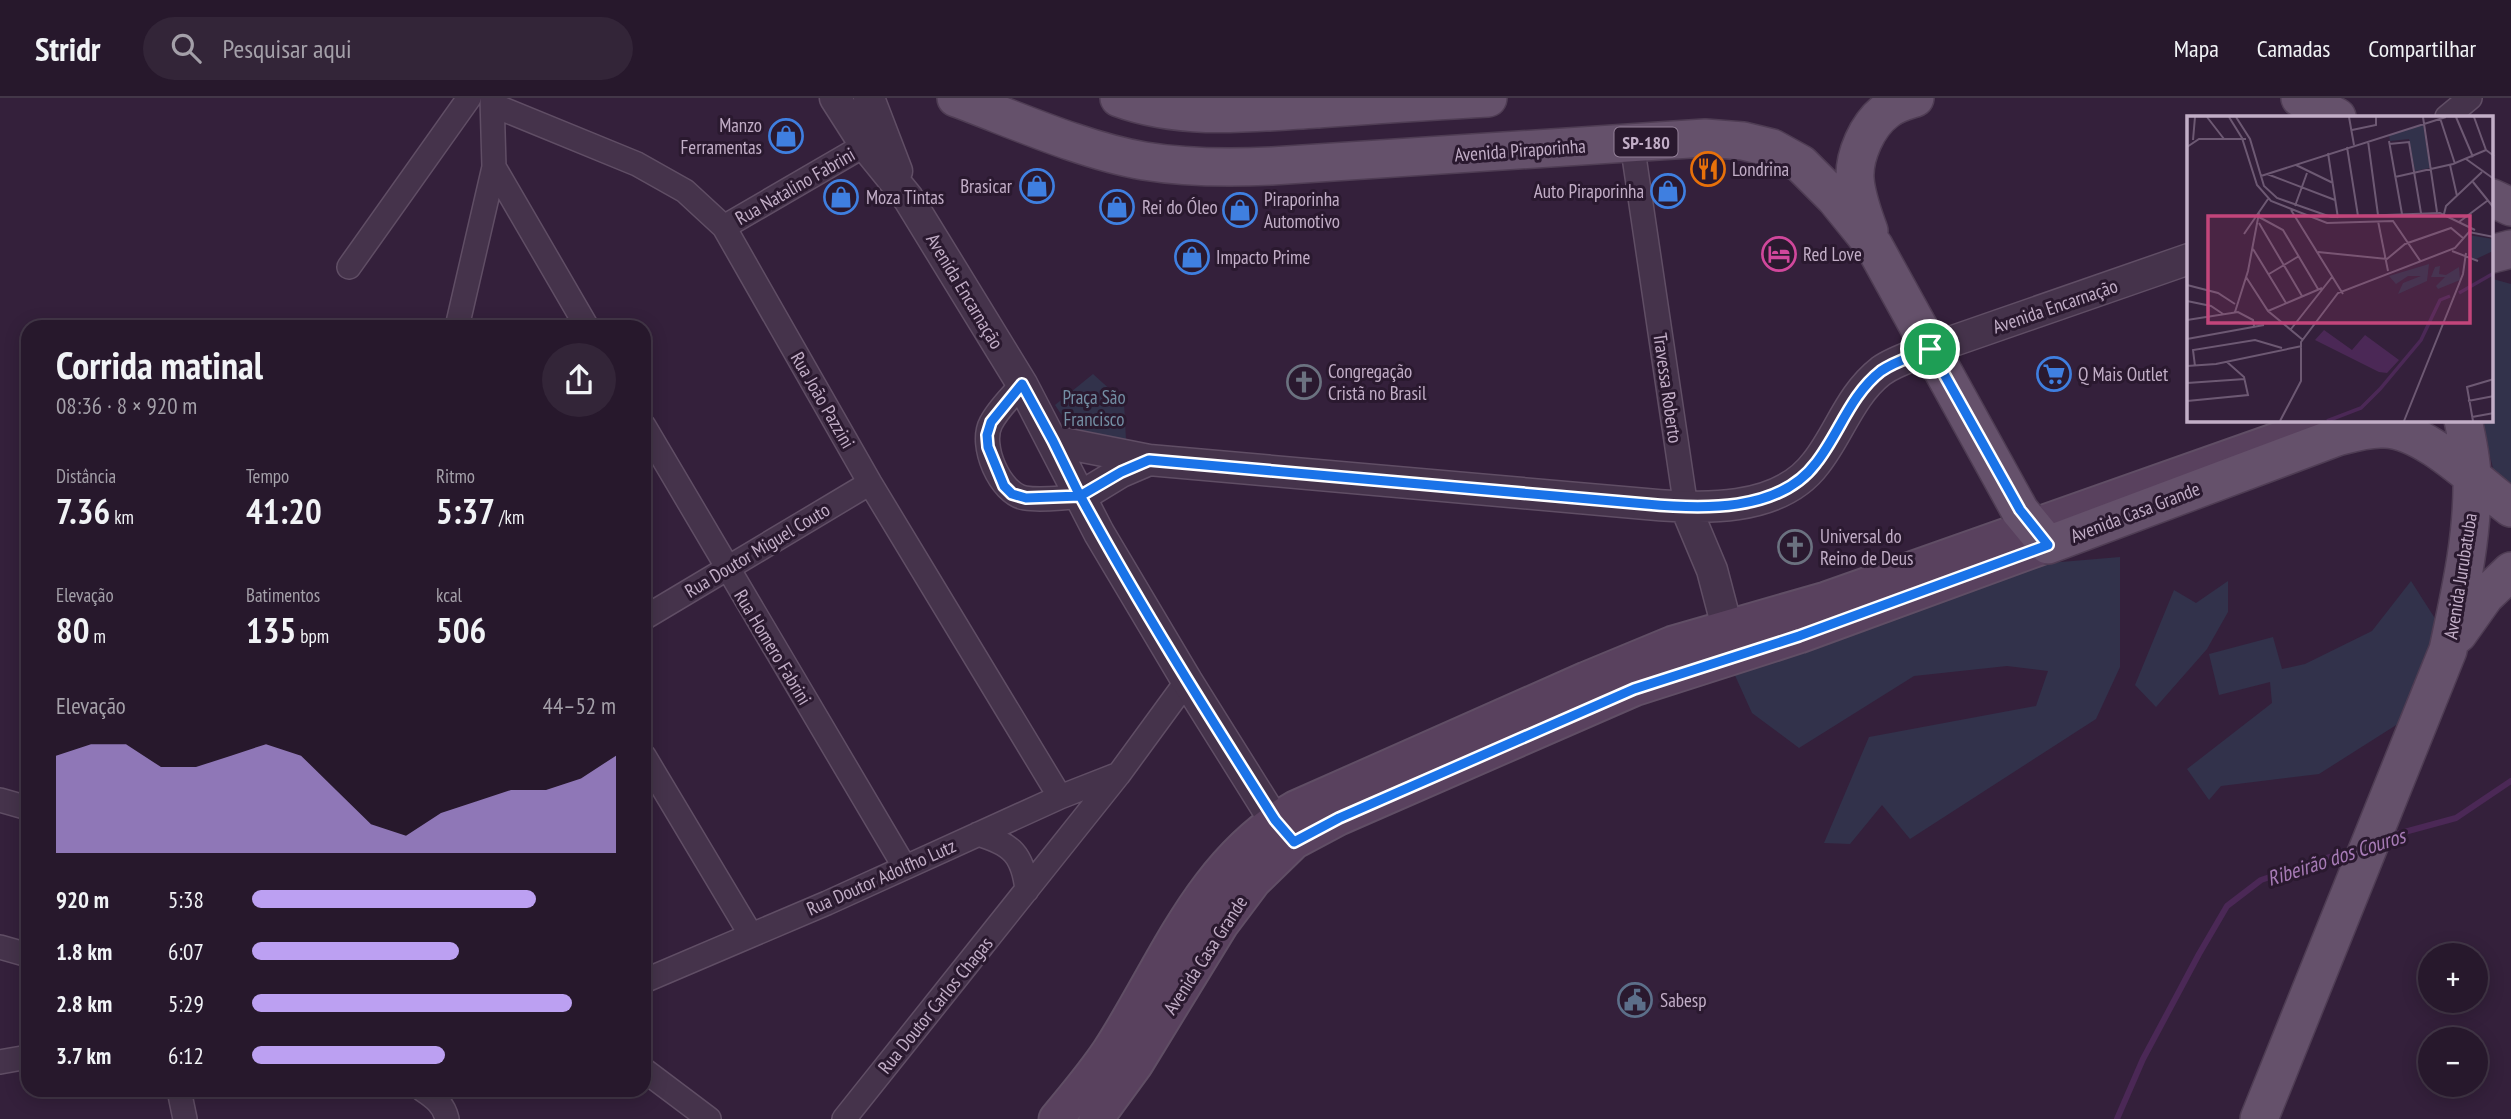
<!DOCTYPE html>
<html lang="pt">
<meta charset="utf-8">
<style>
:root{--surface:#27182c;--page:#332538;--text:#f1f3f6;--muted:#a4a0a9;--line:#433748;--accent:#bca0f2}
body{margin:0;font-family:"PT Sans Narrow",sans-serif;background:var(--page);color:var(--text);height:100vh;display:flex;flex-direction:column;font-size:26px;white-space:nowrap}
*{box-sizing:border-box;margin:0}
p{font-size:23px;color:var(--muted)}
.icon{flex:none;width:38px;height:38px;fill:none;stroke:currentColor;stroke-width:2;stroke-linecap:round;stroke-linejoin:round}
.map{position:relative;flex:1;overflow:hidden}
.drawer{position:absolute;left:21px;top:222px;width:630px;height:777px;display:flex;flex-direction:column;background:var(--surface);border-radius:21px;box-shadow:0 4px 18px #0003,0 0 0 2px var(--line)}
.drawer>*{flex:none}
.tools{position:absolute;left:2418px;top:845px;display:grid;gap:14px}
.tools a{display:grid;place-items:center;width:70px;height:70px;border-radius:50%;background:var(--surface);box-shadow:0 4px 18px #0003,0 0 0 2px var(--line);font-size:35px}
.pin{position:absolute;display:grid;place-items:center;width:60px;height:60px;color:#fff;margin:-30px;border:4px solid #fff;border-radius:50%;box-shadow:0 2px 7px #0007}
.round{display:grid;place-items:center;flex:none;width:74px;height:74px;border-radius:37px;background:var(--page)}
.headline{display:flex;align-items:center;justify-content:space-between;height:119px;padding:0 35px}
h1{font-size:38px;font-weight:700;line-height:52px}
.stats{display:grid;grid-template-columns:repeat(3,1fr);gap:10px;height:119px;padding:7px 35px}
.stats div{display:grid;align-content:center}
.stats b{font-size:35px;font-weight:700}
.stats small{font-size:19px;font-weight:400}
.stats p{font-size:19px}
.chart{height:196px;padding:14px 35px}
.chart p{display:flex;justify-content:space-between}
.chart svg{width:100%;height:126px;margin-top:7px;fill:var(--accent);opacity:.7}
ul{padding:0 35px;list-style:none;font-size:23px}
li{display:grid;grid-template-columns:112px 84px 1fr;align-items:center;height:52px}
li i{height:18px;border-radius:9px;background:var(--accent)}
header{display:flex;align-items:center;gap:42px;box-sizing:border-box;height:98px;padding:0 35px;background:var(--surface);border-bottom:2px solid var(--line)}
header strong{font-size:33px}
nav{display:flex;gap:38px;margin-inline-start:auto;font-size:24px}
.search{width:490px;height:63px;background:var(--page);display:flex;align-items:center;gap:18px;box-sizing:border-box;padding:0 24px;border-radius:38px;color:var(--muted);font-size:26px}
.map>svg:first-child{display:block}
.green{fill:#32324b}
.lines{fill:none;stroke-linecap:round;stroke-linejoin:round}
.stream{stroke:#4b2856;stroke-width:6}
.minor-casing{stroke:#604e65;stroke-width:26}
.tertiary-casing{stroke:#604e65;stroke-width:33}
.secondary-casing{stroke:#604e65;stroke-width:37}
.primary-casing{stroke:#4f3d54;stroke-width:40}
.minor{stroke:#45334b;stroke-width:23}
.tertiary{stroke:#45334b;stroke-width:30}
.secondary{stroke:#59415e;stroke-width:33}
.primary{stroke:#65516b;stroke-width:37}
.route-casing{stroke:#fff;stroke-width:14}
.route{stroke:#1a73e8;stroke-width:9}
.labels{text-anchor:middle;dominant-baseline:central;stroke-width:6;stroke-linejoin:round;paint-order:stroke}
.shield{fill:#2a192f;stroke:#948199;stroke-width:2}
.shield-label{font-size:18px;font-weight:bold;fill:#c2aec7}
.poi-label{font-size:19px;fill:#c2aec7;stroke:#2a192f;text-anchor:start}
.street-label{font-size:19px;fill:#c2aec7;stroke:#2a192f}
.park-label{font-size:19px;fill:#748fa4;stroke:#2a192f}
.water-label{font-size:21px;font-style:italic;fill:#a77bb6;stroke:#2a192f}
.inset-river{fill:none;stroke:#4b2856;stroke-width:3.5}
.inset-road{fill:none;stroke:#6d5973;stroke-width:2}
.view{fill:#c2457b;fill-opacity:0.15;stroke:#c2457b;stroke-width:3.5}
.inset-edge{fill:none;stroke:#c2aec7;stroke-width:3.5}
</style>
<header>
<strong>Stridr</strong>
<div class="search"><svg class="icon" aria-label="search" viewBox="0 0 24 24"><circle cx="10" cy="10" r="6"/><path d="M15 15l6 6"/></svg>Pesquisar aqui</div>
<nav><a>Mapa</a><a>Camadas</a><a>Compartilhar</a></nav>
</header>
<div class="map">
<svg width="2511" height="1021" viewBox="0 0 2511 1021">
<rect width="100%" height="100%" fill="#34203b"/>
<path class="green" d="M2493,181l18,5v209l-15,-13 -15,-60h11z
M1093,276l31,28 2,38h-13l-44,-14 -14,-21z
M2120,459v110l-24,52 -186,120 -28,-34 -32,39 -26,-1 45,-106 167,-31 12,-35 -41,-5 -93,10 -115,72 -47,-35 -19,-42 226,-75 90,-33z
M2228,483v31l-21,37 -51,58 -21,-22 39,-95 22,13z
M2411,483l32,50 -31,84 -93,59 -98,12 -12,14 -22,-31 85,-66 -2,-21 -51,13 -10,-41 64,-17 9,32 23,-5 67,-33z"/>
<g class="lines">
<path class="stream" d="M2386,739l70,-19 55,-37
M2117,1021l26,-60 56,-105 28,-48 34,-26 92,-31"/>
<g class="minor-casing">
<path id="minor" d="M493,7l144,59 48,27 39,36 146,256 190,314
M2447,19l23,-19
M1632,45l54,365
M494,69l93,160
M724,129l141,-82
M349,169l120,-169
M457,229l37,-160 -2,-69
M1022,286c-10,12 -24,25 -31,39 -12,22 9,71 34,75 18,3 38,-1 55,-1
M644,328l260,440
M644,520l226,-135
M644,658l107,179
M0,702l28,8
M978,736c34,10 45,21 49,56
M0,849l28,8
M644,883l183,-78 233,-106 59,-23
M0,964l28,-5
M644,972l65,49
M179,992l6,29
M423,992c12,8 21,15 24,29
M844,1021l275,-345 68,-93"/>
</g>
<g class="tertiary-casing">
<path id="tertiary" d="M835,0l30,47 43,53 114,186 77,149 88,148 87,139 17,19
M869,0l28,73
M1053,343l96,19 497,44c54,5 133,9 170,-41 23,-29 34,-68 65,-92 14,-10 32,-15 49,-22l259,-90
M1080,399l41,-25 28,-12
M1686,410l26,62 15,57"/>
</g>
<g class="secondary-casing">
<path id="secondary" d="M1056,1021c18,-22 37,-44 53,-68 57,-88 91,-188 186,-243l291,-129 87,-36 153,-44 507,-179
M1096,1021l40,-55 85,-139 33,-44 40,-39 45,-24 295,-129 165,-53 249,-91"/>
</g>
<g class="primary-casing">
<path id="primary" d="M956,0c57,21 128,53 188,63 43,7 85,7 128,5l433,-28 38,3 29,7 29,16 34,34 39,48 146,265 28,34 289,-108c15,-4 31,-9 47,-8 41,0 94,55 127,79
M1119,0c62,23 133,15 197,11 58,-4 115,-8 172,-11
M2300,0l37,19
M2492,100l19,9
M1869,133c-6,-17 -13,-35 -14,-53 -1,-22 12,-53 31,-67 8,-7 19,-10 29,-13
M2492,156l19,-5
M2458,536l27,-38 26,-25
M2259,1021l189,-469c12,-57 25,-113 24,-171 0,-20 -5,-40 -9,-59"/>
</g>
<use href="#minor" class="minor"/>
<use href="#tertiary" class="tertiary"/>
<use href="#secondary" class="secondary"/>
<use href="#primary" class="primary"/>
</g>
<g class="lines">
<g class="route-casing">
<path id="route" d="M1930,251c-16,7 -35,12 -49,22 -31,24 -42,63 -65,92 -37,50 -116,46 -170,41l-497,-44 -28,12 -41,24 -54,2 -14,-4 -8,-8 -16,-39 -1,-12 4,-13 31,-38 31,57 24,49c61,113 129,221 198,330l19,22 45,-24 295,-129 165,-53 249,-91 -28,-35 -90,-161"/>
</g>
<use href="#route" class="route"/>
</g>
<defs>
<g id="shop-ring" transform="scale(1.75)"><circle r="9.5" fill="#2a192f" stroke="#3f7fe0" stroke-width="1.5"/><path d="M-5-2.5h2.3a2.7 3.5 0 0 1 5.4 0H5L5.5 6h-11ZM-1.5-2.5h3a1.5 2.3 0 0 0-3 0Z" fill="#3f7fe0"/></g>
<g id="restaurant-ring" transform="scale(1.75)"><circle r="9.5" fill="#2a192f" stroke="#e8710a" stroke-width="1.5"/><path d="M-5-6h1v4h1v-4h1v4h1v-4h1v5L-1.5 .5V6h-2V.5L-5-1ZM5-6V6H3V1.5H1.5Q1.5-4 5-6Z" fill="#e8710a"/></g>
<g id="hotel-ring" transform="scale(1.75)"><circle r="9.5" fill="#2a192f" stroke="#d1479c" stroke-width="1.5"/><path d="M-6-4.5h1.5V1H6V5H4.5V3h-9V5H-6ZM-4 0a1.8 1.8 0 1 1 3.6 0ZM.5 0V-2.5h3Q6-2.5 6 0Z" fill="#d1479c"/></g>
<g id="supermarket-ring" transform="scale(1.75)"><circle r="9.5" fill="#2a192f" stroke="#3f7fe0" stroke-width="1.5"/><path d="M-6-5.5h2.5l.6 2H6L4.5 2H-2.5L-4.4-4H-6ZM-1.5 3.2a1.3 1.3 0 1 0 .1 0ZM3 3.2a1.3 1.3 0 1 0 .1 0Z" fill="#3f7fe0"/></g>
<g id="church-ring" transform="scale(1.75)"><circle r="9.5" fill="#2a192f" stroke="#6b7280" stroke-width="1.5"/><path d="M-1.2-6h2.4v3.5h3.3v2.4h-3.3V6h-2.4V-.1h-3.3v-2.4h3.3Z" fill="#6b7280"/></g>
<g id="civic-ring" transform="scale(1.75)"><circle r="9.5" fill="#2a192f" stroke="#5c6f8a" stroke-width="1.5"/><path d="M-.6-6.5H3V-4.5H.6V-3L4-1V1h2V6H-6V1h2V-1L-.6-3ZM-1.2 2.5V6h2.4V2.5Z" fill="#5c6f8a"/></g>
</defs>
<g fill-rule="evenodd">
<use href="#shop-ring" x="786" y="38"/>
<use href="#restaurant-ring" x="1708" y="71"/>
<use href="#shop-ring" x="1037" y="88"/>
<use href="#shop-ring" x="1668" y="93"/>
<use href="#shop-ring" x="841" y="99"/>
<use href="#shop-ring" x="1117" y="109"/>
<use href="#shop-ring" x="1240" y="112"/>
<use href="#hotel-ring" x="1779" y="156"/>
<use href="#shop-ring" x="1192" y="159"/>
<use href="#supermarket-ring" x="2054" y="276"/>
<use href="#church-ring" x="1304" y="284"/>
<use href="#church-ring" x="1795" y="449"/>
<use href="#civic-ring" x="1635" y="902"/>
</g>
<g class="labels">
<rect class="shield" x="1614.5" y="29.5" width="63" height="29" rx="5"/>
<g class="shield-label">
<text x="1646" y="44">SP-180</text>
</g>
<g class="poi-label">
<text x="762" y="27" text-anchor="end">Manzo<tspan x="762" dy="22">Ferramentas</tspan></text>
<text x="1732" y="71">Londrina</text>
<text x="1012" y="88" text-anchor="end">Brasicar</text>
<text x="1644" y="93" text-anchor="end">Auto Piraporinha</text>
<text x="866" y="99">Moza Tintas</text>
<text x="1264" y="101">Piraporinha<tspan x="1264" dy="22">Automotivo</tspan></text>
<text x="1142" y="109">Rei do Óleo</text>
<text x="1803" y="156">Red Love</text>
<text x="1216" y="159">Impacto Prime</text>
<text x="1328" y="273">Congregação<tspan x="1328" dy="22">Cristã no Brasil</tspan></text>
<text x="2078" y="276">Q Mais Outlet</text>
<text x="1820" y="438">Universal do<tspan x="1820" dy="22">Reino de Deus</tspan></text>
<text x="1660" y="902">Sabesp</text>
</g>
<g class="street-label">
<text transform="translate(1520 52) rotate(-4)">Avenida Piraporinha</text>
<text transform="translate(795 88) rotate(-30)">Rua Natalino Fabrini</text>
<text transform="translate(965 193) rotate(59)">Avenida Encarnação</text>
<text transform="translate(2055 208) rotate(-19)">Avenida Encarnação</text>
<text transform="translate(1668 290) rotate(82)">Travessa Roberto</text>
<text transform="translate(823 302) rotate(60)">Rua João Pazzini</text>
<text transform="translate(2135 414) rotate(-21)">Avenida Casa Grande</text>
<text transform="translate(757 452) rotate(-31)">Rua Doutor Miguel Couto</text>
<text transform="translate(2460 478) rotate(-81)">Avenida Jurubatuba</text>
<text transform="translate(773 549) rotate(59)">Rua Homero Fabrini</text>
<text transform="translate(881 779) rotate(-24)">Rua Doutor Adolfho Lutz</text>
<text transform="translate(1205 857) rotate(-57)">Avenida Casa Grande</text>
<text transform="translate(935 907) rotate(-51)">Rua Doutor Carlos Chagas</text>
</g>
<g class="park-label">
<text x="1094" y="299">Praça São<tspan x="1094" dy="22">Francisco</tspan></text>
</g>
<g class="water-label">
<text transform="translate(2336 759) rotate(-18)">Ribeirão dos Couros</text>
</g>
</g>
<g transform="translate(2187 18)">
<rect width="306" height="306" fill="#34203b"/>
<path d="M236,8l7,44 -15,3 -6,-32 -19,2 -1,-6zM281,119l25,4v12l-17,8 -8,-3zM242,148l-2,17 -29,13 5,-11 18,-7h-13l-12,8 -7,-8zM253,150l-1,8 7,1 13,-8 1,13 -22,9 -2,-3 9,-9h-14l4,-10z" fill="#32324b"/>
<path d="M137,214l28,20 13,-15 34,25 -12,13 -8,-1 -64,-32z" fill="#4b2856"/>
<path class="inset-river" d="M272,177l35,-20M140,305l34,-13 19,-19 41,-49 19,-40 10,-4"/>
<path class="inset-road" d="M20,1l17,22M42,1l13,21 15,47 14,16 56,22 66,-2 28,41M49,1l14,22 14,47 13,12 54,19 109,-4 35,17M162,1l5,28M236,1l14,95M269,1l17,40M287,1l12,33 8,6M253,2l15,46M165,14l24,-5v-8M6,24l2,-23M181,25l10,74M202,25l13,73M202,28l20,-2 12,71M0,31l12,-8h47M160,31l11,69M141,37l10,65M279,43l28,20M109,49l37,18M263,49l7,31M80,58l68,26M74,60l185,-59M208,61l58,-13 33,-14M286,66l21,26M108,90l12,-33M104,94l52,84M257,98l2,-8 36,-34M72,101l24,13 35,59M191,105l10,50M272,106l28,-21M72,107l43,73M57,118l24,-35M66,133l33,54M265,135l26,10M131,136l69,7 18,-15 46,-16 12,10M82,158l30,-18M59,161l22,34 35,29M0,169l31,8 17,11M0,185l24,5 12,8M81,195l54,-23M48,196l13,-41 11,-58M0,204l51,-8 15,8 1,6M104,213l41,-52M0,223l77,-14M0,250l29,-2 86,-18M8,250l-2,-16 62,-10 27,8M0,267l58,-4M0,285l61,-6 -4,-18 -17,-15M281,285l26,-5M285,301l22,-4M93,305l21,-40v-39l37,-49 117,-45 14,-16 25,5M217,305l59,-147 3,-21M286,305l-6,-34 27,-8"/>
<path class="view" d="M21,100h262v107h-262z"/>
<rect width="306" height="306" class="inset-edge"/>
</g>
</svg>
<div class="tools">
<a>+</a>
<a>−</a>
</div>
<div class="pin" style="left:1930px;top:251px;background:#1e9e55"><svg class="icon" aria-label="arrive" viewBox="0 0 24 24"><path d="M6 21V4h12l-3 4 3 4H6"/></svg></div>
<section class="drawer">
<div class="headline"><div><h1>Corrida matinal</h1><p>08:36 · 8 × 920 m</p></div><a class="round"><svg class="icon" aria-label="share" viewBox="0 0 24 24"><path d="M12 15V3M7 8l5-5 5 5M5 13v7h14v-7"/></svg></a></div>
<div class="stats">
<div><p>Distância</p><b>7.36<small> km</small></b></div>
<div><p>Tempo</p><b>41:20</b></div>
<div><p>Ritmo</p><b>5:37<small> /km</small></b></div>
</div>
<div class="stats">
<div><p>Elevação</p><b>80<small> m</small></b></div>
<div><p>Batimentos</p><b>135<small> bpm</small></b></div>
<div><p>kcal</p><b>506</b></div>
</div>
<div class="chart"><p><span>Elevação</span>44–52 m</p>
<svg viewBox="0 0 160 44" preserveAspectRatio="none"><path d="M0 44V10L10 6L20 6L30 14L40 14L50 10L60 6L70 10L80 22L90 34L100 38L110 30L120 26L130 22L140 22L150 18L160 10V44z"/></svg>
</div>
<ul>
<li><b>920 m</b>5:38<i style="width:78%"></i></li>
<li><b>1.8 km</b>6:07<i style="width:57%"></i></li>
<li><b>2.8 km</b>5:29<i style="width:88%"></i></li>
<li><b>3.7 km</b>6:12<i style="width:53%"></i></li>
</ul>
</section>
</div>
